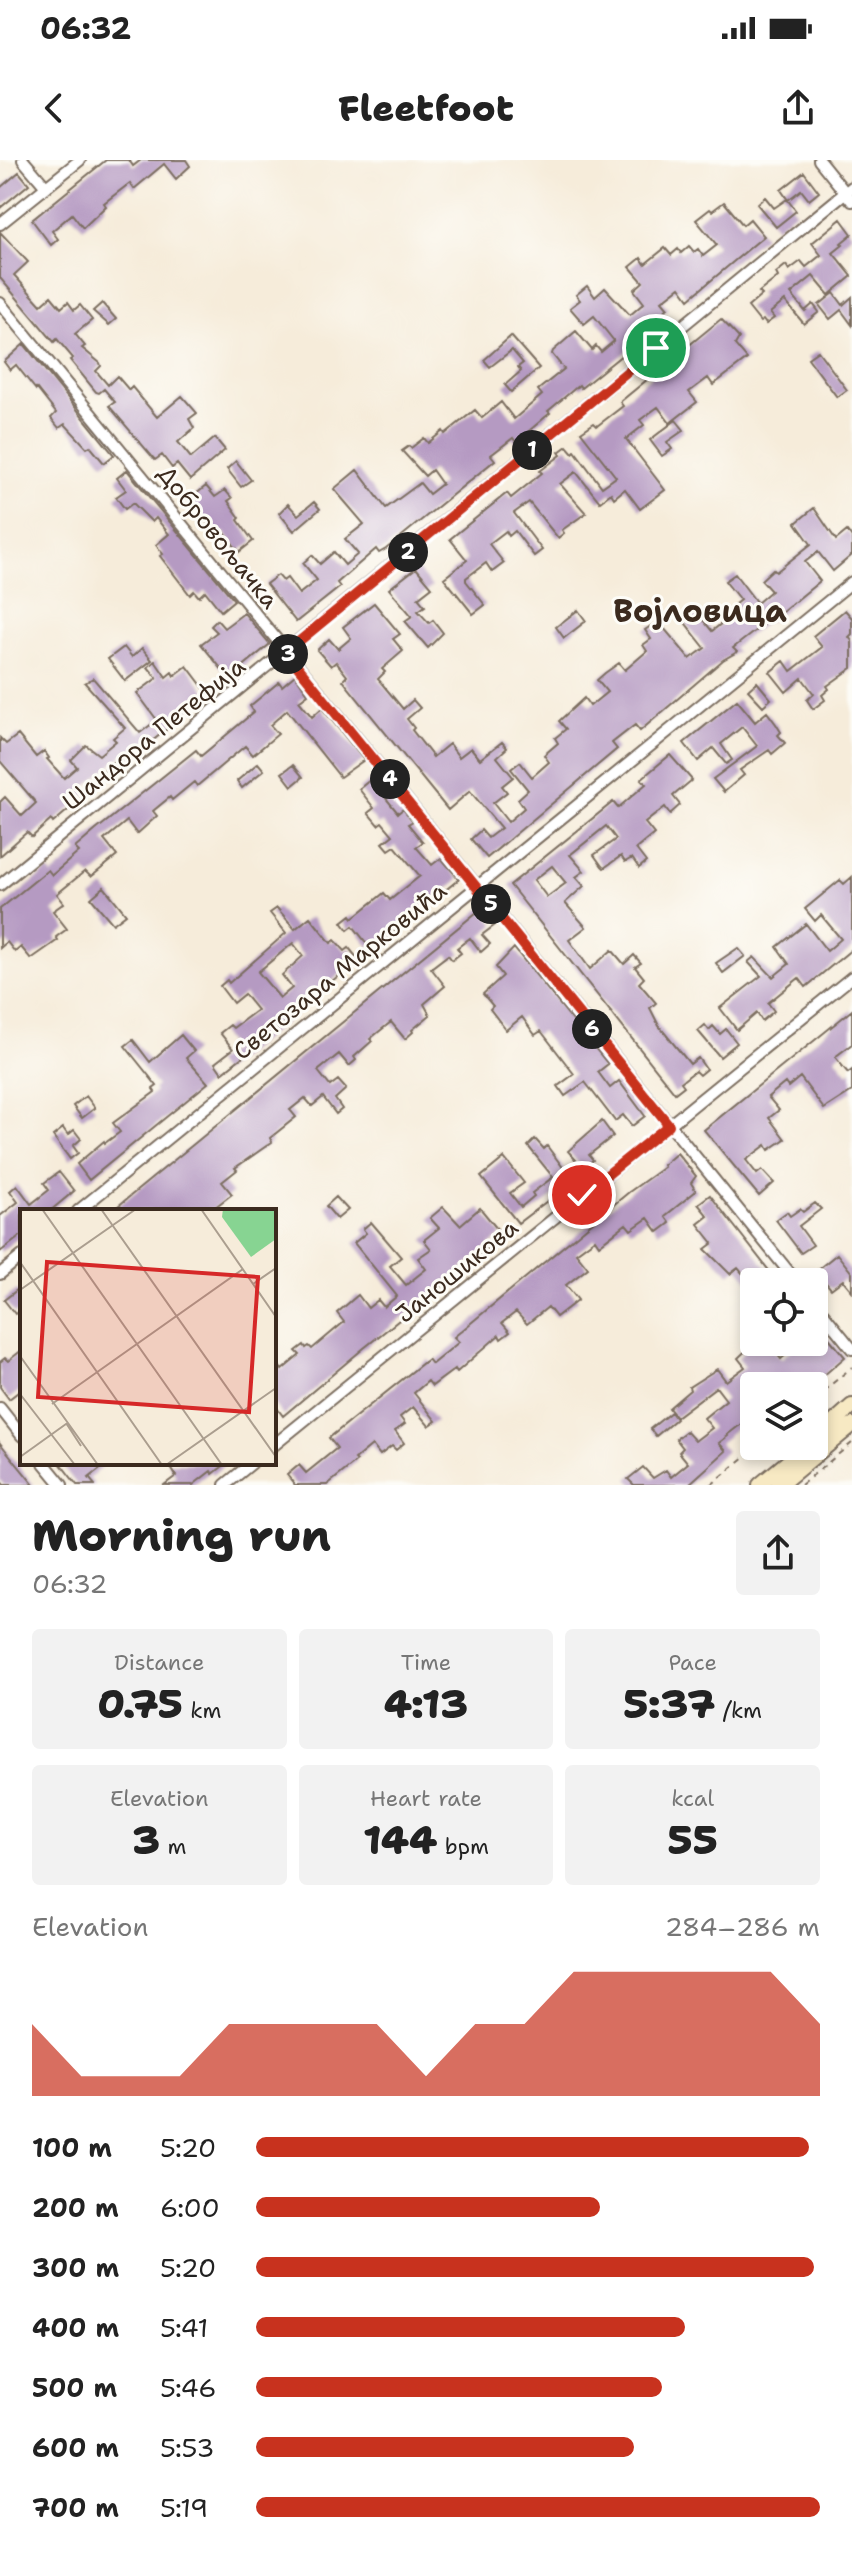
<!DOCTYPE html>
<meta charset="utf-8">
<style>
:root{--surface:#fff;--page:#f2f2f2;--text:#222;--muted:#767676;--accent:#c8321e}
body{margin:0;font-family:"Shantell Sans",sans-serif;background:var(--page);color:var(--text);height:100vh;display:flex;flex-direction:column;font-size:30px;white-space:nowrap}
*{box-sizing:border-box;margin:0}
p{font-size:26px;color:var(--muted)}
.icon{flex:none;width:44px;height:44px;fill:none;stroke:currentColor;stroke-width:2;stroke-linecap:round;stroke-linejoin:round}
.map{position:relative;height:1325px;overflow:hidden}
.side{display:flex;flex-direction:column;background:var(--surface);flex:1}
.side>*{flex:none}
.tools{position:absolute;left:740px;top:1108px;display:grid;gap:16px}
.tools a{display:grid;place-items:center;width:88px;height:88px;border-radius:8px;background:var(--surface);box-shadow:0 4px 12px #0003;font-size:40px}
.pin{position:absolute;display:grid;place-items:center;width:68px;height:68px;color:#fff;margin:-34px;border:4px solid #fff;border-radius:50%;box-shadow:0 2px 8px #0007}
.km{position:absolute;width:40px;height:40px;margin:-20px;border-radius:50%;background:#222;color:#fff;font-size:22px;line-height:40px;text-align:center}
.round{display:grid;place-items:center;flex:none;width:84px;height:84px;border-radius:8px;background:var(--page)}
.headline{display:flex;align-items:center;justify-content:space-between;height:136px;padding:0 32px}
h1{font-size:44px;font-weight:800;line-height:60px}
.figures{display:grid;grid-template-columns:repeat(3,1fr);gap:12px;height:136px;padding:8px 32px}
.figures div{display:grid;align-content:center;border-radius:8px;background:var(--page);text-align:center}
.figures b{font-size:40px;font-weight:800}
.figures small{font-size:22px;font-weight:400}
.figures p{font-size:22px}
.chart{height:224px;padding:16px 32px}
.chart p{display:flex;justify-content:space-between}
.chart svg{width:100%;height:144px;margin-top:8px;fill:var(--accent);opacity:.7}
ul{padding:0 32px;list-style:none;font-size:26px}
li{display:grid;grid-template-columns:128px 96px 1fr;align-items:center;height:60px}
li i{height:20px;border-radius:10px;background:var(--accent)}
.status{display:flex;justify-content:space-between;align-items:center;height:56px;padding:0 40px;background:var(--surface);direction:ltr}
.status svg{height:22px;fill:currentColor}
header{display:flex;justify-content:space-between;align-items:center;height:104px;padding:0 32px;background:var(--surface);font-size:36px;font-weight:800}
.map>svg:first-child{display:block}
.building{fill:#b59ac2;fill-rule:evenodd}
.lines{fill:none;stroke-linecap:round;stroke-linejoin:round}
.street-casing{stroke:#7c6e60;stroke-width:14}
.secondary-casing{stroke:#7c6e60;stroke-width:18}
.path{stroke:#7c6e60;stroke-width:2;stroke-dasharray:6 6;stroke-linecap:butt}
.street{stroke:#fff;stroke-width:10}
.secondary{stroke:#f7e9c3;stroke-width:14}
.route-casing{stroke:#fff;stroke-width:16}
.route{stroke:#c8321e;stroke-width:10}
.labels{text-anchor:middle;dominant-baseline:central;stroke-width:6;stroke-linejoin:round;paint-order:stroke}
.street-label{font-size:24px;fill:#3b2a1e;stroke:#fdfcf7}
.district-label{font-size:32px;font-weight:bold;fill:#3b2a1e;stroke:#fdfcf7}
.inset-road{fill:none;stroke:#ab9e8f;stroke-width:2}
.view{fill:#d62828;fill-opacity:0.15;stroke:#d62828;stroke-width:4}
.inset-edge{fill:none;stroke:#3b2a1e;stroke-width:4}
</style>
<div class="status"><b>06:32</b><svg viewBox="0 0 49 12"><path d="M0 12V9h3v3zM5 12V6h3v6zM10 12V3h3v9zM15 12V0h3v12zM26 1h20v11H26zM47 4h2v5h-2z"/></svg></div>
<header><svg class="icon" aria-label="back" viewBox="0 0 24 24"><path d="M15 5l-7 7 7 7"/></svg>Fleetfoot<svg class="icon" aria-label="share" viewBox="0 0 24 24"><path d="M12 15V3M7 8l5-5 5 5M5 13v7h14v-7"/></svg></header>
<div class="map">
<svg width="852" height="1325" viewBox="0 0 852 1325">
<rect width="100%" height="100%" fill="#fdfcf7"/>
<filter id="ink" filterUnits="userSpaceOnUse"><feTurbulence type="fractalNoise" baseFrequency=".0125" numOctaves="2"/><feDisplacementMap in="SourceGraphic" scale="16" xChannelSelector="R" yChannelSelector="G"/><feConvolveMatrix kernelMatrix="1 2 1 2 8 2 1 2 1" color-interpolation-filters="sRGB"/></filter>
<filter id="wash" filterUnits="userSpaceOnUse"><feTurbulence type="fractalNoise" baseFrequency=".006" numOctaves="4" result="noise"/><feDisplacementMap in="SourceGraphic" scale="32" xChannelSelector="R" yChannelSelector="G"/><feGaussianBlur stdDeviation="1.8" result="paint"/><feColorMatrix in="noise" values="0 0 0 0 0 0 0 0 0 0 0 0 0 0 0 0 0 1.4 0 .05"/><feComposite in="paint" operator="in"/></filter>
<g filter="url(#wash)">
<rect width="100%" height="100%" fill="#f6ecda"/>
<g id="blocks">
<path class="building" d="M106,0h23l4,6 8,-6h45l4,6 -14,13 -12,-15 -30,25 -4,-6 -26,20 2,3 -23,22 -11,-14 -20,17 6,8 -7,6 -19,-25z
M19,12l10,12 -29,24v-20z
M804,12l15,20 -10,8 -8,-10 -13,10 -7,-10z
M765,37l9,11 13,-9 9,12 -20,16 -19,-23z
M724,42l19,23 7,-6 14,17 -75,63 -9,-12 -18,14 6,7 -15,13 4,5 -19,16 -57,46 -2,-3 -31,26 2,2 -34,29 -3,-4 -22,17 4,5 -109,89 -7,4 -3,-4 -39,34 3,4 -44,35 -30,-38 12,-9 5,6 4,-3 12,16 18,-14 -14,-17 9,-8 8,9 14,-12 11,13 13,-11 -13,-15 19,-15 -30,-35 23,-19 29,38 34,-25 9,11 13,-10 -10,-14 -7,6 -23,-25 7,-5 2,2 13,-10 4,5 15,-12 2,3 30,-24 7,8 19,-16 13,17 28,-24 -4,-5 26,-21 -12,-15 1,-3 23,-20 16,19 4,-4 5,6 13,-11 -20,-25 -10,8 -14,-16 10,-8 -4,-5 11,-9 8,11 10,-9 25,27 14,-12 -10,-13 9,-8 -13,-15 11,-9 4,6 20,-16 6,7 7,-6 3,4 8,-7 5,6 4,-3 5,7 14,-11 -21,-25 14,-11 2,2z
M841,59l11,15 -11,9 2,2 -10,8 19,23 -23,19 -16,-19 -22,18 14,17 8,-7 6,8 -15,12 -19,-23 -15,12 4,5 -8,6 -3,-4 -3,2 -12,-15 14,-12 -3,-3 19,-15 -2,-4 10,-8 3,5 12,-9 5,6 15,-12 -9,-12z
M0,72l28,30 -14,13 27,30 10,-9 10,12 7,-6 6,8 6,-5 12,15 -17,14 10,12 -3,2 18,15 1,3 -5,5 12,14 9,-9 12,14 3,-3 25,30 25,-21 15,17 -8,6 5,9 -16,14 13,16 24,-20 10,12 -35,30 -13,-16 -5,4 -10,-13 -7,5 -46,-54 6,-4 -11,-13 -5,4 -3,-1 -26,-32 3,-2 -16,-19 -3,3 -54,-64z
M834,133l9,12 9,-8v28l-11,-15 -11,9 -11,-14z
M102,143l14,16 -7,6 -16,-14z
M721,159l18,19 -4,7 12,14 -34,26 -5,-7 -19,14 8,10 -27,21 -12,-16 -18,13 4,5 -18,14 39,51 -25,19 -15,-20 -11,9 -3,-5 -11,9 -24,-30 -16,12 26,29 -24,17 2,3 -6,5 -29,-36 -15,11 28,37 -8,6 -19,-25 -6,5 -3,-5 -17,13 15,19 -12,9 -6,-9 -20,15v3l19,24 -12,9 -29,-36 23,-18 -17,-21 57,-46 4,5 31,-25 -2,-2 21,-16 -2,-3 8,-6 6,7 2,-2 27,36 14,-10 -35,-45 13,-9 3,3 26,-20 -3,-4z
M511,176l28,32 -28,24 -6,-7 16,-14 -3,-4 5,-4 -11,-13 -22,17 -6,-7z
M24,184l90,111 -10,8 -14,-17 -3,2 -22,-24 -6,4 -8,-10 5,-5 -19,-24 -1,1 -20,-25 -6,5 -6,-8z
M818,191l29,39 -10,7 -29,-39z
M676,260l8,10 -17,12 5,7 -10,7 -12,-16z
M236,301l15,19 -10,7 -14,-18z
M127,310l107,130 -13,11 -16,-20 -6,6 -5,-6 -4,4 -30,-39 3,-2 -7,-9 13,-11 -13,-16 -4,4 -19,-19 -8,6 -9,-12 10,-7 -9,-12z
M206,326l9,11 10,-7 7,8 -4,3 12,17 -2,2 15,21 -14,11 -15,-20 -5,4 -30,-36z
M314,342l6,7 -26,22 -15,-18 9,-9 10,11z
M814,348l22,32 11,-9 5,7v17l-19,16 -15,-19 -13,10 15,19 -50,41 -1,-2 -36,28 4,4 -14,8 -83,71 -5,-6 -23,18 5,6 -130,109 -16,-19 10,-9 7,8 13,-10 -31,-37 -22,19 -100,-123 -5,-7 4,-4 -11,-14 -5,4 -14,-16 12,-11 9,10 13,-11 -8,-11 31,-24 26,31 -7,5 10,12 -21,18 3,3 -7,7 25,30 10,-9 7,8 -13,11 7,9 -2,2 21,27 16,-13 10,13 12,-9 9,11 22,-17 5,6 -10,9 16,20 -11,9 5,6 -14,11 15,19 16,-14 -6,-9 10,-9 -17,-21 9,-7 12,15 17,-15 -5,-7 14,-12 -3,-5 11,-9 -7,-8 25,-23 6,8 17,-14 -10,-12 8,-7 14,-10 6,7 22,-19 -4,-6 8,-6 -6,-9 7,-5 6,7 5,-5 27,32 15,-11 -22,-28 11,-11 18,22 15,-12 -4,-5 17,-14 -15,-19 10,-7 22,29 14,-12 -10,-11 12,-11 3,3 35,-28 -15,-21z
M416,408l16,19 -14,11 7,8 -7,5 11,12 4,-3 10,13 -15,15 -23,-27 7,-5 -23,-27z
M578,450l8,11 -22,17 -8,-11z
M845,450l7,8v16l-3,3 3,4v27l-25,18 2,3 -7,6 3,5 -12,9 -6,-9 7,-6 -12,-16 -16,14 -16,-20 14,-11 7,10 31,-24 -9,-11z
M244,453l26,31 -41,34 -28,-34 16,-12 -6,-6 6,-6 7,8z
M124,487l8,10 10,-9 10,12 -27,21 -17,-22z
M155,501l11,16 6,-5 2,4 13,-10 22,29 -79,64 -5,-6 -39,33 4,5 -37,32 -2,-3 -19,17 -5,-5 -27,24v-54l5,-5 17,19 14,-13 -36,-42v-23l6,6 12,-9 18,22 8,-6 5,7 -2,1 17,19 13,-11 -6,-7 15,-15 13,10 17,-14 -3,-3 12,-10 -40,-45 8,-5 47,55 17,-13 -20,-27 20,-15 -9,-11z
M295,515l13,19 -9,7 13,16 10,-9 42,52 -24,17 -53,-67 -17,15 8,9 -25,21 -8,-9 -48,40 -3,-4 -22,18 -2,-3 -17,14 4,5 -20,18 -10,-13 -23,19 13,16 -26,21 -6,-6 -28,23 7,9 -11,8 14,18 -11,8 2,3 -27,19 -10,-12 -6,5 -8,-10 -7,6v-39l48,-39 4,5 27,-23 -4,-4 21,-18 100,-80 5,6 53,-44 -4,-6 29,-24 3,4z
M757,522l14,17 -8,7 -15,-16z
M737,540l18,22 12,-10 9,12 5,8 -3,3 7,8 -13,11 -3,-4 -29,20 4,5 -20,17 -11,-13 44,-33 -15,-19 -21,17 11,16 -6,4 -13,-16 -15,13 -14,-18z
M670,595l22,25 -19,16 7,9 -10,9 -5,-7 -20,16 9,11 -18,15 10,13 -7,6 -7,-10 -7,4 -4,-6 -17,12 -2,-2 -8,-11 22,-16 -10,-13 -36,29 14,16 -8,6 8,9 -19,17 21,24 -17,13 21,29 22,-19 12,14 10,-9 7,8 -6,4 9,11 -5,5 17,20 -6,5 9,18 31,38 8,-6 8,11 -7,6 -4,-4 -14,11 3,4 -9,7 -165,-208 103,-83 5,6 28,-24 -5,-5zM552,706l14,17 -19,14 -13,-17z
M258,603l6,7 -22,18 -5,-7z
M293,605l10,12 -11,9 -10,-13z
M376,615l9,11 -5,5 18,22 5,-4 10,12 -5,3 15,18 -7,5 16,18 9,-7 18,21 -87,71 -19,-24 -5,4 -6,-8 9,-7 2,3 31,-25 6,7 30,-24 -25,-30 -6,4 -6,-7 10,-8 -11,-13 -4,3 -10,-12 6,-5 -15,-19z
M852,717v72l-46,38 -7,-9 -31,25 6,8 -12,10 -5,-8 -20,17 -17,-22 41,-32 -13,-14 6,-5 19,20 16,-13 -12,-17 29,-23 21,27 14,-12 -20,-24 -6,6 -10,-12 35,-29 4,4z
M104,727l22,27 -13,10 -22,-26z
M277,748l18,21 15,-12 21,26 4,-3 10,11 4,-3 9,11 -41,35 2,2 -97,77 -7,-10 18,-14 -13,-16 10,-8 3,3 24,-18 -13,-16 -11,9 -13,-17 7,-6 2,3 57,-50 -16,-20zM293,783l10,13 -21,19 10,13 -12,10 -22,-26z
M482,748l13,17 -13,10 8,9 -9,8 -11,-14 -13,10 4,5 -9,7 -4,-5 -17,13 14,18 -21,18 6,11 -18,15 1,2 -8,7 -14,-17 -15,12 -6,5 2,2 -18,16 2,3 -7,6 -10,-12 -21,17 12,15 8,-6 8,9 -11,10 7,10 -6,5 -13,-17 -11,9 -7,-8 -15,12 6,7 -26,21 2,4 -37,26 2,2 -15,12 10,12 -22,17h-98z
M514,788l94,116 -10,8 12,16 9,-7 26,35 -13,10 -9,-11 -8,6 -30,-39 -20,14 -7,-10 16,-12 -33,-43 -6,4 -13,-18 -16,13 -16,-21 3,-3 -10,-12 20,-18 -7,-9z
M738,788l7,8 -22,17 -7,-10z
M852,850v34l-17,13 13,16 4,-3v21l-28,18 -24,-32 -12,10 -3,-4 -17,14 11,13 -10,8 16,21 -16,11 -3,-5 -20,15 11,14 5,-4 12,13 -15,13 -55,-66z
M705,865l4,5 4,-4 7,8 6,-5 11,14 -17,14 -22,-26z
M181,875l13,16 -8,7 22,25 -119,97 -12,-16 27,-23 1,2 15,-11 -7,-9 42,-31 -2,-3 4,-3 -32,-40 8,-6 17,22z
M86,936l9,12 -13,10 -9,-12z
M602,961l11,15 -24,19 4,5 -10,8 -15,-17z
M63,968l5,7 6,-5 7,9 -8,7 5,7 -8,6 -17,-23z
M535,979l9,10 3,-3 23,31 -18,15 3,3 -37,28 -37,-46 23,-19 20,25 -14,10 11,14 13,-11 -2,-3 21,-16 -25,-31z
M677,993l19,23 -5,7 5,8 -31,25 5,7 -12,9 -10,-14 -17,12 -5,-6 -27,21 -4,-6 -19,14 12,15 -22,17 12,15 -22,17 -8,-10 -21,17 -11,-12 -14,11 8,9 -9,7 -2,-4 -42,37 -2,-3 -23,17 -4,-5 -14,12 22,28 -7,5 -16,-19 -13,10 5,7 -10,7 9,12 -8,7 -4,-4 -12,9 -8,-10 -17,14 2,2 -30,24h-32l-8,-10 12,-10 7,8 31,-25 -8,-10 99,-79 4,5 27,-22 -5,-5 175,-145 35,-25 -1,-2z
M59,1012l15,19 -24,20h-28v24l-22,17v-36l18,-14 -8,-11 7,-6 14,19 18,-14 -5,-7z
M710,1035l7,9 61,78h-28l-12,-14 -8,6 -25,-25 8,-6 -15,-19 10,-8 -10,-12z
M336,1037l12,13 -11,9 -11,-13z
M815,1043l6,6 -22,17 14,19 -12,8 -25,-33 11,-8 3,4 10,-7 3,3z
M443,1047l17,18 20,-17 22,27 -92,79 -2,-1 -44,35 -81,68 -9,-12v-45l8,11 18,-15 -4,-4 8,-6 2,3 3,-2 3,3 32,-27 -7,-9 21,-18 10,13 10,-8 6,7 13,-11 -43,-53 12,-10 -3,-4 8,-7 30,35 -11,9 16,19 20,-16 -8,-11 13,-9 -7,-9 15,-12 -9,-10z
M837,1094l15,19v18l-9,-11 -12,9 -15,-18z
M17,1130l5,7v12l-7,5 -11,-14z
M814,1174l8,10 7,-6 16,19 -23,20 -3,-3 -13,12h-52v38l-5,-6 -22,17 1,1 -9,7 7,8 -38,34h-54l-6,-6 15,-12 10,11 13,-8 5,7 17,-14 -9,-11 4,-4 -7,-9 10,-8 9,10 17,-13 -8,-10 22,-18 -10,-13 -40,30 -7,-9 21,-18 -1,-3 28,-18 9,12 19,-14 -7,-9 17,-16h12l14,17 20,-17h13z
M22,1190v39l-13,10 -9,-12v-25l5,-4 3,3z
M671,1252l5,7 -20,17 -6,-7z
M0,1283l16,20 18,22h-30l-4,-5z
M60,1303h48l-19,15 6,7h-18z
M168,1303h59l-14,11 -2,-3 -18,14h-29l12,-9z"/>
</g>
</g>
<g filter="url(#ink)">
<use href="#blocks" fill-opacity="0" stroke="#7c6e60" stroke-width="2"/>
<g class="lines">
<g class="street-casing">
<path id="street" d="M23,0l23,27
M819,0l33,41
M0,64l80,-64
M0,143l300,365 497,614
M0,725l852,-698
M78,1051l774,-629
M0,1114l22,-18
M814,1142l38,47
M0,1248l22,28
M274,1285l578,-468
M44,1303l18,22
M225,1325l27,-22"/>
</g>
<g class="secondary-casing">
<path id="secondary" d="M814,1280l38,-34
M760,1325l47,-39
M779,1325l73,-60"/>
</g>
<path class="path" d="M814,1239l38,-32
M711,1325l47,-39
M801,1325l51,-42"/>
<use href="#street" class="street"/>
<use href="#secondary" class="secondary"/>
</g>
</g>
<g class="lines" filter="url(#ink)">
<g class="route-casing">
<path id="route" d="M582,1035l87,-70 -383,-473 370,-304"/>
</g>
<use href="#route" class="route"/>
</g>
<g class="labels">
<g class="street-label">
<text transform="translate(218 377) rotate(51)">Добровољачка</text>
<text transform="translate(154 574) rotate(-39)">Шандора Петефија</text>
<text transform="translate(340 811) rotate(-39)">Светозара Марковића</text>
<text transform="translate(457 1111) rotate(-39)">Јаношикова</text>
</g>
<g class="district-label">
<text x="700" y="450">Војловица</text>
</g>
</g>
<g transform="translate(20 1049)">
<rect width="256" height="256" fill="#f6ecda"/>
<path d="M256,0v30l-25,18 -29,-40 1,-8z" fill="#87d492"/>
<path class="inset-road" d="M22,0l180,256M81,0l175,248M181,0l75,108M0,53l142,203M233,75l23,-16M0,81l116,-81M0,147l78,109M0,185l55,71M32,195l191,-135M46,214l15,23M0,248l46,-33M146,256l110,-77"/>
<path class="view" d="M27,53l211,15 -9,135 -211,-15z"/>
<rect width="256" height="256" class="inset-edge"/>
</g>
</svg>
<div class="tools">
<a><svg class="icon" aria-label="locate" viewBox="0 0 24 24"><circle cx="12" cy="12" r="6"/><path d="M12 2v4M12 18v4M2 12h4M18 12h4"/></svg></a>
<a><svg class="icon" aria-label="layers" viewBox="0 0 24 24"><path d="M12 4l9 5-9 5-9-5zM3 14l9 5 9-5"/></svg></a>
</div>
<div class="pin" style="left:656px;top:188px;background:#1e9e55"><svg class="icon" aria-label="arrive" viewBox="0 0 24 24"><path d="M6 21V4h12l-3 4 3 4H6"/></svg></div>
<div class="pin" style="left:582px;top:1035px;background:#d93025"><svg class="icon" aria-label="check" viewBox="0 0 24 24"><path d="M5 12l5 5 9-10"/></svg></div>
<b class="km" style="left:532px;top:290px">1</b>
<b class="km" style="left:408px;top:392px">2</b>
<b class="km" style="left:288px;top:494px">3</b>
<b class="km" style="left:390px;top:619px">4</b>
<b class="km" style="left:491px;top:744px">5</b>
<b class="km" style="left:592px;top:869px">6</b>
</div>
<section class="side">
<div class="headline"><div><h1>Morning run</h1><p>06:32</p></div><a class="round"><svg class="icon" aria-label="share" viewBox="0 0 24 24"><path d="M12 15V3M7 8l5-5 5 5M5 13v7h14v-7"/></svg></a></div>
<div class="figures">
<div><p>Distance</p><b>0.75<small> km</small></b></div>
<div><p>Time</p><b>4:13</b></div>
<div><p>Pace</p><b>5:37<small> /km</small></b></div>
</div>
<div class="figures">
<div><p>Elevation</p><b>3<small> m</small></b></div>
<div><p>Heart rate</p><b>144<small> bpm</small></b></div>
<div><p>kcal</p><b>55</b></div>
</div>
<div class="chart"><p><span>Elevation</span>284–286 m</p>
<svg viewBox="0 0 160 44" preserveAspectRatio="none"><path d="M0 44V22L10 38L20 38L30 38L40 22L50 22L60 22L70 22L80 38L90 22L100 22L110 6L120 6L130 6L140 6L150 6L160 22V44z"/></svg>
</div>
<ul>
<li><b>100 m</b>5:20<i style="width:98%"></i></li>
<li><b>200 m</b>6:00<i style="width:61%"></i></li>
<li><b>300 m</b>5:20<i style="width:99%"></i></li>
<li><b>400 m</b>5:41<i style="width:76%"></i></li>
<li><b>500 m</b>5:46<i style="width:72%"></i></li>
<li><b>600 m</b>5:53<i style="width:67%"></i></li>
<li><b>700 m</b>5:19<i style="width:100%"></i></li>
</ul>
</section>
